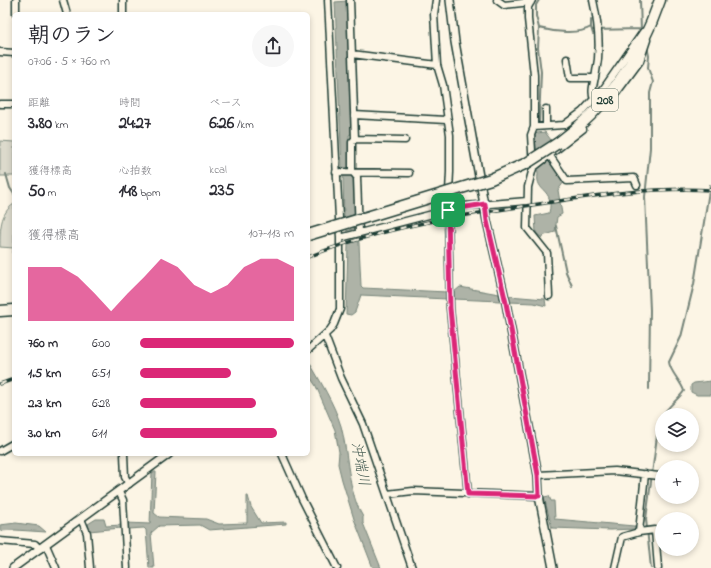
<!DOCTYPE html>
<html lang="ja">
<meta charset="utf-8">
<style>
:root{--surface:#fff;--page:#f7f7f7;--text:#2b2b33;--muted:#7c7c81;--accent:#db2777}
body{margin:0;font-family:"Indie Flower","Klee One",sans-serif;background:var(--page);color:var(--text);height:100vh;display:flex;flex-direction:column;font-size:15px;white-space:nowrap}
*{box-sizing:border-box;margin:0}
p{font-size:13px;color:var(--muted)}
.icon{flex:none;width:22px;height:22px;fill:none;stroke:currentColor;stroke-width:2;stroke-linecap:round;stroke-linejoin:round}
.map{position:relative;flex:1;overflow:hidden}
.sheet{position:absolute;left:12px;top:12px;width:298px;height:444px;display:flex;flex-direction:column;background:var(--surface);border-radius:6px;box-shadow:0 2px 6px #0003}
.sheet>*{flex:none}
.tools{position:absolute;left:655px;top:408px;display:grid;gap:8px}
.tools a{display:grid;place-items:center;width:44px;height:44px;border-radius:50%;background:var(--surface);box-shadow:0 2px 6px #0003;font-size:20px}
.pin{position:absolute;display:grid;place-items:center;width:34px;height:34px;color:#fff;margin:-17px;border-radius:8px;box-shadow:0 2px 6px #0006}
.round{display:grid;place-items:center;flex:none;width:42px;height:42px;border-radius:21px;background:var(--page)}
.summary{display:flex;align-items:center;justify-content:space-between;height:68px;padding:0 16px}
h1{font-size:22px;font-weight:800;line-height:30px}
.figures{display:grid;grid-template-columns:repeat(3,1fr);gap:6px;height:68px;padding:4px 16px}
.figures div{display:grid;align-content:center}
.figures b{font-size:17px;font-weight:800}
.figures small{font-size:11px;font-weight:400}
.figures p{font-size:11px}
.chart{height:112px;padding:8px 16px}
.chart p{display:flex;justify-content:space-between}
.chart svg{width:100%;height:72px;margin-top:4px;fill:var(--accent);opacity:.7}
ul{padding:0 16px;list-style:none;font-size:13px}
li{display:grid;grid-template-columns:64px 48px 1fr;align-items:center;height:30px}
li i{height:10px;border-radius:5px;background:var(--accent)}
.map>svg:first-child{display:block}
.green{fill:#dcdacc;stroke:#7e8c80}
.water{fill:#aeb3a7;stroke:#758479}
.lines{fill:none;stroke-linecap:round;stroke-linejoin:round}
.stream{stroke:#758479;stroke-width:2}
.minor-casing{stroke:#1f3d34;stroke-width:9}
.tertiary-casing{stroke:#1f3d34;stroke-width:10}
.trunk-casing{stroke:#1f3d34;stroke-width:13}
.minor{stroke:#fcf5e5;stroke-width:6}
.tertiary{stroke:#fcf5e5;stroke-width:7}
.trunk{stroke:#fcf5e5;stroke-width:10}
.rail-casing{stroke:#1f3d34;stroke-width:3.5}
.rail{stroke:#fcf5e5;stroke-width:2;stroke-dasharray:6;stroke-linecap:butt}
.trunk-bridge-casing{stroke:#1f3d34;stroke-width:13;stroke-linecap:butt}
.trunk-bridge{stroke:#fcf5e5;stroke-width:10}
.route-casing{stroke:#fff;stroke-width:8}
.route{stroke:#db2777;stroke-width:5}
.labels{text-anchor:middle;dominant-baseline:central;stroke-width:3;stroke-linejoin:round;paint-order:stroke}
.shield{fill:#fcf5e5;stroke:#617469;stroke-width:1}
.shield-label{font-size:13px;font-weight:bold;fill:#1f3d34}
.water-label{font-size:15px;font-style:italic;fill:#435a51;stroke:#fcf5e5}
</style>
<div class="map">
<svg width="711" height="568" viewBox="0 0 711 568">
<rect width="100%" height="100%" fill="#fcf5e5"/>
<filter id="ink" filterUnits="userSpaceOnUse"><feTurbulence type="fractalNoise" baseFrequency=".025" numOctaves="2"/><feDisplacementMap in="SourceGraphic" scale="8" xChannelSelector="R" yChannelSelector="G"/><feConvolveMatrix kernelMatrix="1 2 1 2 8 2 1 2 1" color-interpolation-filters="sRGB"/></filter>
<g filter="url(#ink)">
<path class="green" d="M0,141l14,1v34h-14z
M14,204v44l-14,-1c0,-18 0,-34 14,-43z"/>
<path class="water" d="M347,1l4,133 -2,1 1,32 -8,2 -7,-167z
M545,132l6,8 1,24 12,18 -6,8 4,24 -5,3 -2,15 -13,4v2l-6,-5 -1,-17 14,-3c6,-25 -14,-20 -11,-39l-3,-39 2,-2z
M343,175h7l4,2 2,37 -12,4z
M356,228l3,15 2,43 2,2 84,4v7l-86,-4 -6,17 -4,3 -5,-1 2,-68 -2,-15z
M460,287l39,7 1,7 -46,-2v-7z
M509,296l36,3 1,7 -12,-3 -25,-1z
M308,360c12,21 26,43 33,66 8,31 6,63 22,91v6l18,45h-8l-19,-49 -12,-39 -4,-16 1,-12 -4,-22 -19,-44 -8,-12z
M711,381v14h-14l-6,-3v-7l3,-2z
M152,472h4l-2,41 5,4 47,2 13,5 28,-1v-27h1l3,11 10,16 25,-1v2l-77,6 -9,-5 -41,1 -8,7 3,35h-5l-3,-38 -2,-2 -16,1 -2,-6 24,1z
M549,496l2,5h3l1,18 79,7 1,3 -25,1 -58,-2 -8,-31z
M96,519h8l2,7 15,-1v3l-32,3 -1,-7z
M16,523l23,3 7,6 -31,-2 -15,1v-6z"/>
<g class="lines">
<path class="stream" d="M539,0l-3,5v11l3,12 -1,20 3,24 -2,51
M640,0l1,31
M591,27l2,7
M539,28c15,4 39,7 52,-1v-7
M593,30l47,-1
M647,46l2,10 -1,12 5,14 -3,11v55l-5,49 5,113 -1,79
M6,174l4,14 4,6
M556,226l10,46 6,14
M13,257l1,-10
M663,415c6,-10 15,-15 21,-24 -3,-10 -14,-19 -15,-29l12,-25 13,-53 16,-99
M651,568l-5,-49 13,-98 3,-5"/>
<g class="minor-casing">
<path id="minor" d="M16,0v14
M63,0l4,14
M123,0v14
M350,0l5,139 -3,3v29l5,6 2,56
M436,0l-2,14 3,51 6,20 7,50v37l-2,38 2,98 18,186
M497,0l7,5 27,-3
M532,0l-4,7v12l6,56v52l-3,8 2,33 -5,19 -1,41 20,25 2,43
M593,0c5,22 8,49 3,72 -1,8 -6,19 -2,27
M0,52l14,1
M352,54l85,11
M567,59l3,19h25
M609,103l31,-42 7,-21
M0,104h14
M354,115l92,5
M546,126v-17
M534,127l30,-2 18,-13 22,-24 39,-56
M355,139l50,1
M550,156l17,25 67,-3 3,7
M533,168l50,-39
M336,172l73,1
M340,238l108,-28 17,-4 62,-5
M325,336l16,42 22,46 49,144
M308,350l22,-20 4,-6 6,-15v-71l-12,-238
M0,451l14,-8
M124,454l1,23 4,7
M282,454l20,45 35,69
M538,475l77,-4 44,5
M119,492l4,8 4,68
M387,494l26,-3 126,5
M81,519l6,14 3,35
M639,532l6,-58
M0,541l35,3 5,5
M46,545l10,23
M615,568l7,-31 17,-5 16,-2 3,38"/>
</g>
<g class="tertiary-casing">
<path id="tertiary" d="M450,0l5,42 32,179 19,82 32,172 1,21 14,72
M13,568l156,-114"/>
</g>
<g class="trunk-casing">
<path id="trunk" d="M558,143c50,-36 82,-85 102,-143
M0,311l14,-1"/>
</g>
<use href="#minor" class="minor"/>
<use href="#tertiary" class="tertiary"/>
<use href="#trunk" class="trunk"/>
<g class="rail-casing">
<path id="rail" d="M308,257c75,-30 152,-42 231,-53 57,-9 114,-17 172,-14
M0,384l14,-5"/>
</g>
<use href="#rail" class="rail"/>
<g class="trunk-bridge-casing">
<path id="trunk-bridge" d="M308,235l183,-56 36,-16 31,-20"/>
</g>
<use href="#trunk-bridge" class="trunk-bridge"/>
</g>
</g>
<g class="lines" filter="url(#ink)">
<g class="route-casing">
<path id="route" d="M485,204l2,17 19,82 32,172 1,21 -71,-2 -18,-186 -2,-98z"/>
</g>
<use href="#route" class="route"/>
</g>
<g class="labels">
<rect class="shield" x="592" y="89" width="26" height="22" rx="3"/>
<g class="shield-label">
<text x="605" y="100">208</text>
</g>
<g class="water-label">
<text transform="translate(360 464) rotate(79)">沖端川</text>
</g>
</g>
</svg>
<div class="tools">
<a><svg class="icon" aria-label="layers" viewBox="0 0 24 24"><path d="M12 4l9 5-9 5-9-5zM3 14l9 5 9-5"/></svg></a>
<a>+</a>
<a>−</a>
</div>
<div class="pin" style="left:448px;top:210px;background:#1e9e55"><svg class="icon" aria-label="arrive" viewBox="0 0 24 24"><path d="M6 21V4h12l-3 4 3 4H6"/></svg></div>
<section class="sheet">
<div class="summary"><div><h1>朝のラン</h1><p>07:06 · 5 × 760 m</p></div><a class="round"><svg class="icon" aria-label="share" viewBox="0 0 24 24"><path d="M12 15V3M7 8l5-5 5 5M5 13v7h14v-7"/></svg></a></div>
<div class="figures">
<div><p>距離</p><b>3.80<small> km</small></b></div>
<div><p>時間</p><b>24:27</b></div>
<div><p>ペース</p><b>6:26<small> /km</small></b></div>
</div>
<div class="figures">
<div><p>獲得標高</p><b>50<small> m</small></b></div>
<div><p>心拍数</p><b>148<small> bpm</small></b></div>
<div><p>kcal</p><b>235</b></div>
</div>
<div class="chart"><p><span>獲得標高</span>107–113 m</p>
<svg viewBox="0 0 160 44" preserveAspectRatio="none"><path d="M0 44V11L10 11L20 11L30 17L40 27L50 38L60 27L70 17L80 6L90 11L100 22L110 27L120 22L130 11L140 6L150 6L160 11V44z"/></svg>
</div>
<ul>
<li><b>760 m</b>6:00<i style="width:100%"></i></li>
<li><b>1.5 km</b>6:51<i style="width:59%"></i></li>
<li><b>2.3 km</b>6:28<i style="width:75%"></i></li>
<li><b>3.0 km</b>6:11<i style="width:89%"></i></li>
</ul>
</section>
</div>
